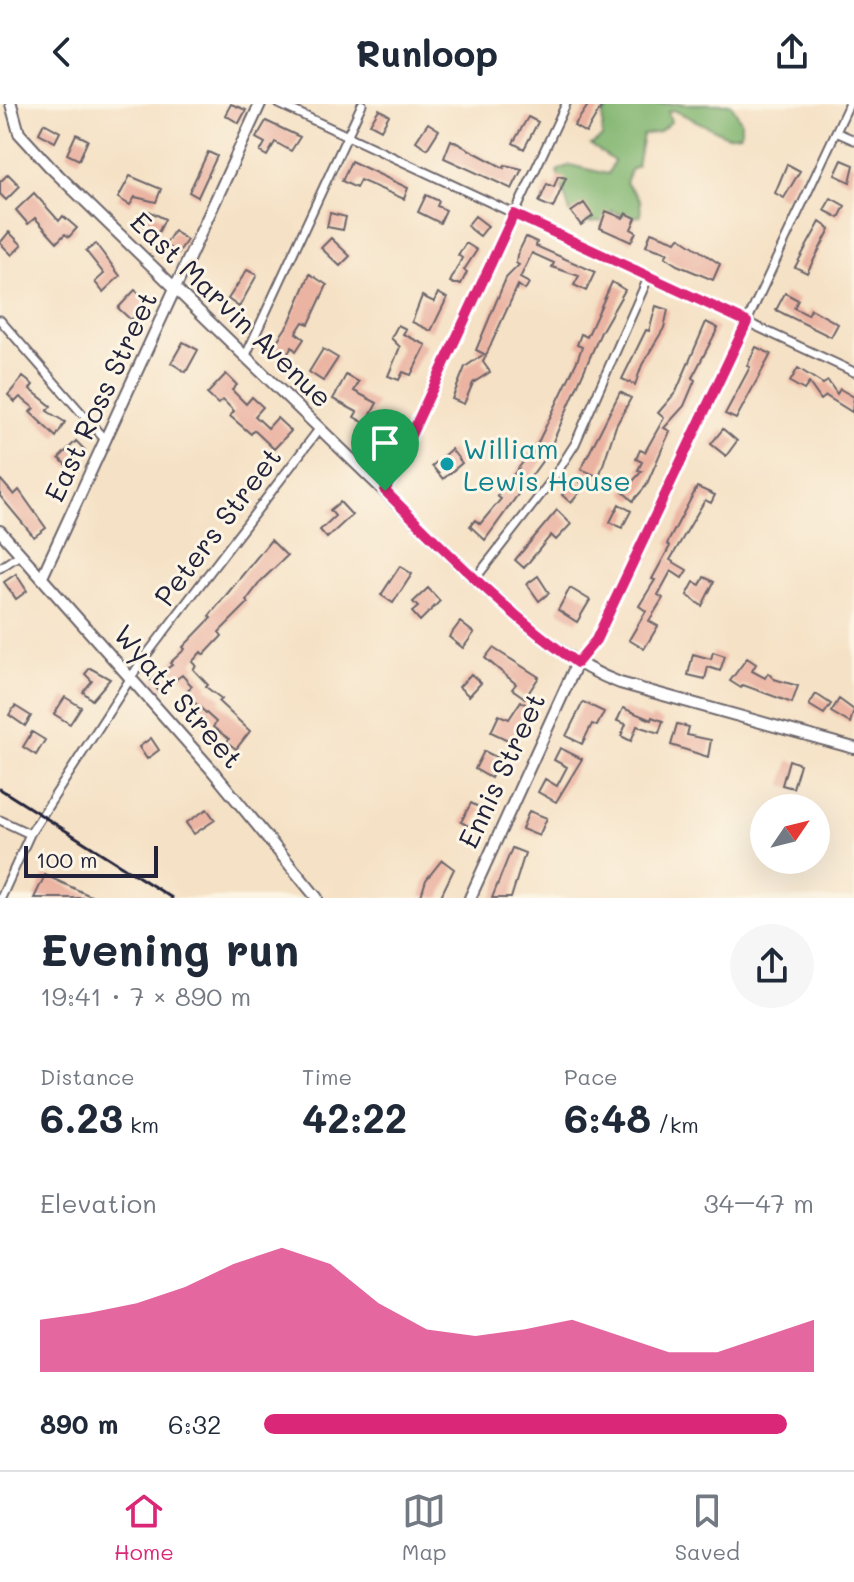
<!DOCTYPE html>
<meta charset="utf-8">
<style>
:root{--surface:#fff;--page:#f6f6f7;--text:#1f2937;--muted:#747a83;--line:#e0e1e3;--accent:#db2777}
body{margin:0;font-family:Mali,sans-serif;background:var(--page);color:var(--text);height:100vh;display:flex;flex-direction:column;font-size:30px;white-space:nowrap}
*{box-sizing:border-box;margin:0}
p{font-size:26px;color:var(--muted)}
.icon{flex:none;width:44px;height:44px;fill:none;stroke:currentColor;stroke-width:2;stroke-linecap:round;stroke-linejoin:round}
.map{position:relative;height:794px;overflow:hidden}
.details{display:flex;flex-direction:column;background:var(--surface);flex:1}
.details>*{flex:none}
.needle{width:52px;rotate:55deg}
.tools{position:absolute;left:750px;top:690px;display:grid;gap:16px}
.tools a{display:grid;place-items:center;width:80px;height:80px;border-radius:50%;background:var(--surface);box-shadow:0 8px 32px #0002;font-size:40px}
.scale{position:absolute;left:24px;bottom:20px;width:134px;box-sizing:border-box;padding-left:8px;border:4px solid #22223b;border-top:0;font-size:22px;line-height:28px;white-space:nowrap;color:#22223b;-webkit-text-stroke:6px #fcf5e5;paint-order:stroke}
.pin{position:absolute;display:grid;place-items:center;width:68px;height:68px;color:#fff;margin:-82px -34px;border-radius:50% 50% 50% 0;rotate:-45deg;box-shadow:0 0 8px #0007}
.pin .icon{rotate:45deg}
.round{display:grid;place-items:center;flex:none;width:84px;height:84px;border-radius:42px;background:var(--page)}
.headline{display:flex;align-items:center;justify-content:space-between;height:136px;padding:0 40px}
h1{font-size:44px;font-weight:700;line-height:60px}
.metrics{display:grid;grid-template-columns:repeat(3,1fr);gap:12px;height:136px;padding:8px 40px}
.metrics div{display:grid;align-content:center}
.metrics b{font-size:40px;font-weight:700}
.metrics small{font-size:22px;font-weight:400}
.metrics p{font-size:22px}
.chart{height:224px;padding:16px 40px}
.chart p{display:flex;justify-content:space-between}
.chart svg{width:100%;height:144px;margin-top:8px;fill:var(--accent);opacity:.7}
ul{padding:0 40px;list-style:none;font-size:26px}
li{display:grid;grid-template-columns:128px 96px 1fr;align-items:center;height:60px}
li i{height:20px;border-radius:10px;background:var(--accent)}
header{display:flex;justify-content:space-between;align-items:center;height:104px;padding:0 40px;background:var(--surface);font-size:36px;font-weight:700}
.tab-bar{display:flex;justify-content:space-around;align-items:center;height:112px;border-top:2px solid var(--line);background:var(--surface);font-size:22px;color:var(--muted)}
.tab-bar a{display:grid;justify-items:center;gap:4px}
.tab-bar .on{color:var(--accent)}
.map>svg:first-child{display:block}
.forest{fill:#81b570;stroke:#526c56;stroke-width:2}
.building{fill:#ebb3a2}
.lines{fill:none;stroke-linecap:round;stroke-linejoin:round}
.street-casing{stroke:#6c656b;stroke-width:11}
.secondary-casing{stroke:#6c656b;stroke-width:14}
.street{stroke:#fff;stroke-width:7}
.secondary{stroke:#fff;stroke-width:10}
.rail{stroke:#22223b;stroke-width:3}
.route-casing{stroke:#fff;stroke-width:16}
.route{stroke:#db2777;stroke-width:10}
.culture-dot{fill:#0f9aa8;stroke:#fcf5e5;stroke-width:3}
.labels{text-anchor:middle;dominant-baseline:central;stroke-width:6;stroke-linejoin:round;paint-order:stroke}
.street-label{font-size:28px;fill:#22223b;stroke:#fcf5e5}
.culture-label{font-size:28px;fill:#0d838f;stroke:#fcf5e5;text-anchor:start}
</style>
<header><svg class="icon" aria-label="back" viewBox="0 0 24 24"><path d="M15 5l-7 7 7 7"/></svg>Runloop<svg class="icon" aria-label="share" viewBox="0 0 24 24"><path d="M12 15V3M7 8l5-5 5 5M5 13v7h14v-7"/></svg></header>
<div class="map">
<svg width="854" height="794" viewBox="0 0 854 794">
<rect width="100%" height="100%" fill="#fcf5e5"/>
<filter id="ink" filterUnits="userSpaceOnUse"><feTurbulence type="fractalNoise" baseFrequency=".0125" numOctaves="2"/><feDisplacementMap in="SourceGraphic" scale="16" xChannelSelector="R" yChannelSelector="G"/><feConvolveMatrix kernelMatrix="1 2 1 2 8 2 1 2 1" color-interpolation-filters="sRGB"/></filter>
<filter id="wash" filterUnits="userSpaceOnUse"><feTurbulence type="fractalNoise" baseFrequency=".006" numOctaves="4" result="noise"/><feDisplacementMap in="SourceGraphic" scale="32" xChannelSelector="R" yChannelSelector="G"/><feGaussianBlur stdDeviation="1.8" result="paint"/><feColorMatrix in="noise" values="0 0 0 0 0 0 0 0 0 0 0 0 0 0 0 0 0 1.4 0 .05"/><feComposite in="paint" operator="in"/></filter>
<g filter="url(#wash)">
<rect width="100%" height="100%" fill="#f5e1c5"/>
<path class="forest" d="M613,0h118l10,17v13l-14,2 -53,-26 -6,1 3,11 -12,10 -16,3 -6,31 -6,3 -5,14 14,17 1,16 -13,1 -16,-6 -8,10 -17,1 -17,-10 -13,-41 13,-6 38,9 6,-13 -23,-16 11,-8 1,-23z"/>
<g id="blocks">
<path class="building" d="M231,0l15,6 -7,13 -14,-8z
M589,0h14l-17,29 -12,-7z
M379,5l10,6 -8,15 -11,-6z
M528,13l10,5 -14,27 -11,-6z
M266,17l34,16 -9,14 -16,-9 -8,14 -7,-4 5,-9 -9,-5z
M44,19l16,9 -5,10 -16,-9z
M428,19l11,7 -12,19 -11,-8z
M76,30l12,6 -9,20 -12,-6z
M451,36l53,28 1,-3 17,4 -10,20 -68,-31z
M208,48l9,4 -19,41 -9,-5z
M842,56l12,5 -4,17 -15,-7z
M351,57l57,27 -4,11 -44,-19 -4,8 -14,-7z
M787,60l13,7 -16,27 -9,-5z
M8,70l12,12 -14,14 -6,-6v-12z
M130,72l31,13 -5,13 -21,-5 -5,8 -12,-7z
M558,72l8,2 -13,30 -14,-6 8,-18 7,3z
M34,89l25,28 4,-5 14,12 -8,9 -4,-3 -8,8 -22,-24 -7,6 -12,-14z
M426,91l13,6 -2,5 9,4 -6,13 -22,-11z
M831,94l14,8 -6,12 -15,-8z
M584,99l9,13 -12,9 -10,-13z
M149,107l16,8 -7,14 -16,-9z
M606,107l17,7 3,-5 10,5 -5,11 5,3 -5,10 -31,-14z
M330,109l16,4 -3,13 -16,-3z
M475,112l13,10 -8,10 -13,-10z
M820,118l10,7 -23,44 -12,-6z
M174,127l13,9 -9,13 -13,-8z
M9,128l13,13 -10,10 -12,-12z
M651,128l25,9 3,-4 41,27 -7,16 -36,-15 -12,-8 3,-4 -22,-7z
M526,133l11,5 -1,4 59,26 -9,19 -12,-6 5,-9 -27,-9 2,-4 -22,-10 -12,25 9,5 -4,7 -7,-5 -35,77 7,10 -17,11 -9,21 -12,-5 13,-32 19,-13 -8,-4 30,-72 13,-13 -3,-2 1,-8z
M331,134l19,18 -10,10 -19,-18z
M466,139l11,7 -13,20 3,2 -6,12h-7l-4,-2 12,-24 -4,-3z
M96,140l24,32 -17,16 -8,-10 9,-8 -18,-23z
M247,166l10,5 -18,32 -11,-8z
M310,170l17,11 -18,39 -6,-2 -7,11 8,6 -8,12 -4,-4 -6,9 -13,-9 16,-24z
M612,178l13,8 -24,42 -53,121 -63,87 -15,-14 5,-6 5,4 21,-25 -4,-3 33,-43 2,2 45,-94 5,-14 -5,-2 4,-11 6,3z
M135,186l13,12 -17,18 -13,-12z
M438,189l9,5 -16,33 -19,-9 10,-26 12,6z
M785,189l13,7 -4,8 14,7 3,-6 27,15 -7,13 -55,-27z
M656,202l12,4 -4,18 -22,37 -7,20 -13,-6 24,-49 3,1z
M706,218l12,6 -26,50 3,2 -11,26 -20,22 6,3 -24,55 -13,15 -10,-9 19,-21 -4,-1 4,-8 -6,-3 4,-9 5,2 19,-34 -6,-5 18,-21z
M398,221l8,4 -3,5 23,11 -15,30 -8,-3 -4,8 -11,-4 12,-29 -9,-9z
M183,238l15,8 -12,22 -15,-9z
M756,243l15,7 -35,65 -11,-5 25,-47 -3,-1z
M323,245l15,9 -15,23 -14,-9z
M798,264l25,16 5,-3 9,13 3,-5 14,8 -2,15 -26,-16 -5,4 -12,-17 -5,7 -14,-8z
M226,270l11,11 -5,5 14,14 6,-7 11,10 -8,9 13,12 9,-10 14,13 -17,18 -20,-19 -3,4 -21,-18 4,-5 -11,-11 -5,4 -11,-10z
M346,271l13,7 -5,9 23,12 -8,15 16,7 3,-6 11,5 -8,18 -18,-8 2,-5 -21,-12 3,-5 -24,-13z
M23,273l10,8 -3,4 21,17 -4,5 18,11 -9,15 -26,-25 4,-4 -14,-11 -5,5 -7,-7z
M620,288l11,6 -15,28 -17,51 -18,-8z
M723,325l14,12 -11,15 -15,-12z
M76,337l9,9 -17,17 -9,-9z
M451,345l11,14 -19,16 -11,-13z
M0,375l14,16 5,-5 27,38 -12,9 -34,-41z
M576,375l9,7 -14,17 -9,-8z
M697,383l18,8 -4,8 -6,-3 -35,60 17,10 -5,8 -11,-7 -13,24 5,3 -14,23 9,5 -14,23 -15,-9 17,-29 -7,-5 16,-26 -3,-1 18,-33 -3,-2z
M340,398l12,13 -25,23 -7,-8 15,-14 -5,-6z
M619,400l12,7 -9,17 -12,-6z
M557,406l14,14 -15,16 -5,-5 -27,33 -9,-8z
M271,436l16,16 -26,25 -15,20 2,2 -29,29 3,4 -18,19 -3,-3 -9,10 4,4 -3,3 15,16 -2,2 16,12 -3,3 31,29 -14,18 -9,-7 2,-3 -16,-12 3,-5 -32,-29 8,-7 -10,-11 -23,17 -8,-12 21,-15 -2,-2 15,-14 -2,-2 28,-29 -2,-2z
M400,462l12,8 -19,29 -12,-8z
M16,470l11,17 -11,8 -12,-17z
M538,472l11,17 -10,8 -12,-17z
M704,473l10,5 -12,24 -15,-11 7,-13 6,3z
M428,484l12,13 -20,20 -8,-9 6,-5 -5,-5z
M570,484l20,12 -13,22 -19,-12z
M460,518l14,11 -11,15 -14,-11z
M493,544l46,29 -14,21 -13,-9 4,-5 -31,-26z
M713,548l12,4 -5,15 -12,-4 -3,12 -17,-4 5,-21 18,5z
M747,554l9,6 -4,7 13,7 3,-5 6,6 24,7 -6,17 -49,-18 -2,3 -11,-7z
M90,564l20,11 -18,21 -9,-8 9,-11 -7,-7z
M471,570l10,9 -12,13 -10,-9z
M816,590l15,10 -7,10 -15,-9z
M65,593l16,10 -11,17 -16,-10z
M839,595l15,11 -4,13 -19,-11z
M521,597l10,7 -19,34 -21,-10 8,-17 10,4z
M583,598l21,10 -7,14 -5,-2 -10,20 -16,-8z
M15,602l16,10 -6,10 -16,-11z
M623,604l28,12 1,-3 11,4 -4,12 -22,-7 -6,15 -10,-5 5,-12 -9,-3z
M677,620l12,3 -2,8 24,5 -3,17 -37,-12z
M32,628l13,8 -9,15 -13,-8z
M151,634l8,12 -12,9 -8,-12z
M560,644l22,11 -26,43 -18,-10 7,-13 12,7 10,-19 -13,-7z
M484,647l16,8 -9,19 -16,-9z
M789,656l11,4 -7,24 -11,-3z
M471,699l11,6 -10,19 -11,-6z
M207,705l8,11 -21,14 -8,-11z
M529,707l18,7 -8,18 -17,-7z
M512,744l13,5 -14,45h-19z
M442,756l12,9 -14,29 -19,-2 5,-16z
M45,771l50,23h-61z"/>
</g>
</g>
<g filter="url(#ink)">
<use href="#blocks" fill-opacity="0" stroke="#6c656b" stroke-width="2"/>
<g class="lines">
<g class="street-casing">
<path id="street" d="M279,0l575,268
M836,28l18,8
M0,216l106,121
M246,251l116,-251
M385,387l181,-387
M0,464l21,-14
M475,475l77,-99 23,-36 74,-168
M577,559l19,-23 27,-54 226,-482
M0,716l30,14
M1,794l29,-64 111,-172 179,-234"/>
</g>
<g class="secondary-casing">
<path id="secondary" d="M11,0l8,29 31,34 425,412c45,39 88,83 145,104l234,65
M0,427l211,238 106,129
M42,473l218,-473
M470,794l107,-235"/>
</g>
<use href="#street" class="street"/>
<use href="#secondary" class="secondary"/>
<path class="rail" d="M0,685l172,109"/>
</g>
</g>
<g class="lines" filter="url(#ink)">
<g class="route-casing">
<path id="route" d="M514,110l233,108 -151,318 -19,23c-70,-49 -131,-112 -192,-172z"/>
</g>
<use href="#route" class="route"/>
</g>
<circle class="culture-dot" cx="447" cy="360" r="8"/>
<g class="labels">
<g class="street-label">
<text transform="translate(232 205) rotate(44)">East Marvin Avenue</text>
<text transform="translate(100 292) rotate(-65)">East Ross Street</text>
<text transform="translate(217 422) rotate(-53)">Peters Street</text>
<text transform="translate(179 592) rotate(49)">Wyatt Street</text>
<text transform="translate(501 666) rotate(-65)">Ennis Street</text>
</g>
<g class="culture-label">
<text x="463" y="344">William<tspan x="463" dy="32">Lewis House</tspan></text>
</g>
</g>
</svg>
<div class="tools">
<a><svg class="needle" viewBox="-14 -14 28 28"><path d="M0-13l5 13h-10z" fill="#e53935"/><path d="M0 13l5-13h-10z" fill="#747a83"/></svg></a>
</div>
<div class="scale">100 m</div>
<div class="pin" style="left:385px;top:387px;background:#1e9e55"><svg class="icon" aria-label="arrive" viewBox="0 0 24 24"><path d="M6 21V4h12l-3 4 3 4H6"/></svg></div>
</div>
<section class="details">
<div class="headline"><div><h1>Evening run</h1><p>19:41 · 7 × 890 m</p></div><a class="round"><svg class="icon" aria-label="share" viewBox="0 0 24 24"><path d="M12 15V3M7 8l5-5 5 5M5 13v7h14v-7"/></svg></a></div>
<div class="metrics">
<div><p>Distance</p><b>6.23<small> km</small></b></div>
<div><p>Time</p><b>42:22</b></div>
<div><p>Pace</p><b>6:48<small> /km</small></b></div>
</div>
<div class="chart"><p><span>Elevation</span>34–47 m</p>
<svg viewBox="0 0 160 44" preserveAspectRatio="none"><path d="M0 44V28L10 26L20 23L30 18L40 11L50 6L60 11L70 23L80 31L90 33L100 31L110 28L120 33L130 38L140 38L150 33L160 28V44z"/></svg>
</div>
<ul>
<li><b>890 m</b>6:32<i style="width:95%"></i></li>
</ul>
</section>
<nav class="tab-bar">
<a class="on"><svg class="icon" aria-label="home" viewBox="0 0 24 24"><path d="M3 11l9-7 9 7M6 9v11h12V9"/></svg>Home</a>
<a><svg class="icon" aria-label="map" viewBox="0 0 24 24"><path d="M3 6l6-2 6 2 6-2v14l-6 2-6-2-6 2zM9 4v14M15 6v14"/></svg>Map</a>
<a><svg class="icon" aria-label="saved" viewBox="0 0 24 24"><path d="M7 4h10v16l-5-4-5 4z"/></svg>Saved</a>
</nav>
